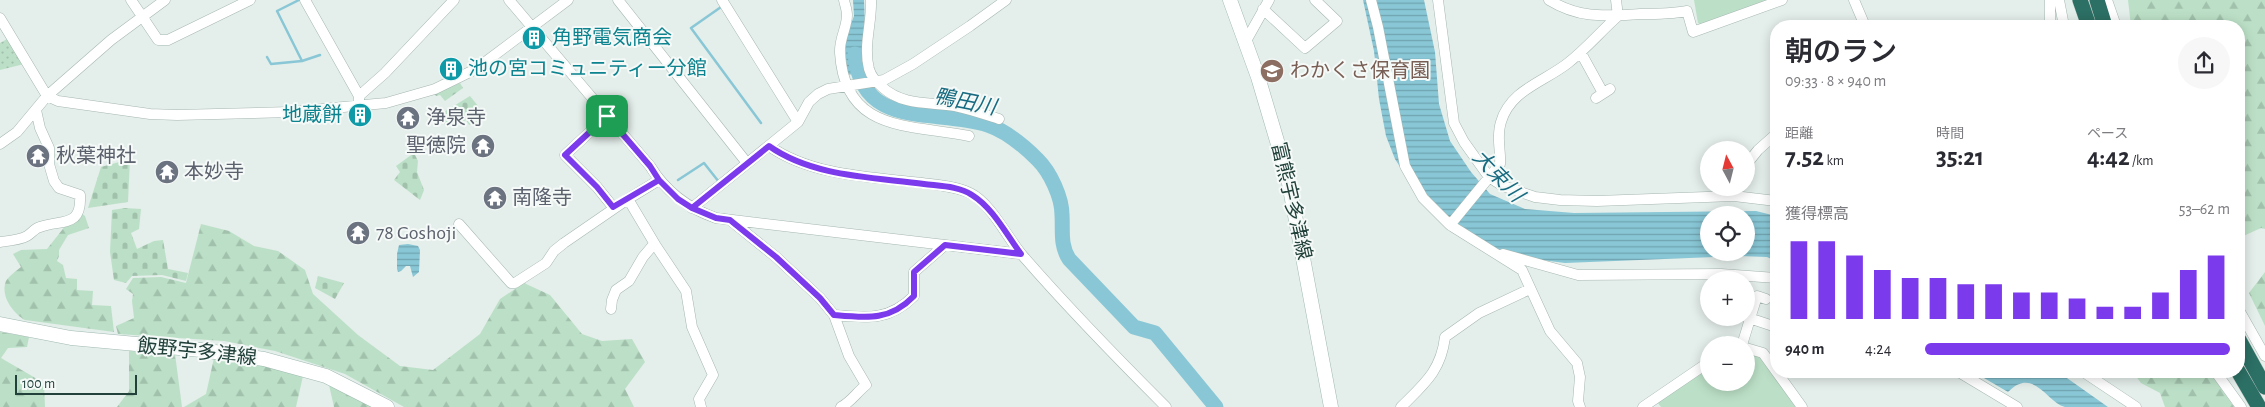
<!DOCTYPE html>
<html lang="ja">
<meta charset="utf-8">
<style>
:root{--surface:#fff;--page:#f7f7f7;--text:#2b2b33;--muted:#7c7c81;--accent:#7c3aed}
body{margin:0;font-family:"Alegreya Sans","Noto Sans JP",sans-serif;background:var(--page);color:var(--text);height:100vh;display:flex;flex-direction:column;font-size:19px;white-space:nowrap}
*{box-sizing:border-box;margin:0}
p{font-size:16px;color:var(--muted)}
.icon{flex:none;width:28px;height:28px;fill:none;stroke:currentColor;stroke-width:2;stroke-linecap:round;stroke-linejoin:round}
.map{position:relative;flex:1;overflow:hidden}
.details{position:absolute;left:1770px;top:20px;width:475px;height:358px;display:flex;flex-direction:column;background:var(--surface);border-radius:20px;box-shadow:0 2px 12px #0003}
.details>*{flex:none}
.needle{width:32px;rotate:353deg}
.fabs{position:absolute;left:1700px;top:141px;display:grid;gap:10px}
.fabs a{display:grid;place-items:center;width:55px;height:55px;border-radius:50%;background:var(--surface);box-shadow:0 2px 12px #0003;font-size:25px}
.scale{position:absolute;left:15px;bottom:12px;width:122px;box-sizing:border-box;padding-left:5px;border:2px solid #22413a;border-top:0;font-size:14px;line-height:18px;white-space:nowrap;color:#22413a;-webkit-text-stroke:4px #f5faf8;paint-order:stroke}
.pin{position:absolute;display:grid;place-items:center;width:42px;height:42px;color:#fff;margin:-21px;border-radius:10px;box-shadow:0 2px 8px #0006}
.round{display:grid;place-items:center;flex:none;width:52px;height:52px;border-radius:26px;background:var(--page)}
.overview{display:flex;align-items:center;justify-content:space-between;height:85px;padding:0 15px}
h1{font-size:28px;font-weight:600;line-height:38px}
.stats{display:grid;grid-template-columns:repeat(3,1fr);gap:8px;height:85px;padding:5px 15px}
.stats div{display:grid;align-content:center}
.stats b{font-size:25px;font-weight:600}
.stats small{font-size:14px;font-weight:400}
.stats p{font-size:14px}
.chart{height:140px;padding:10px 15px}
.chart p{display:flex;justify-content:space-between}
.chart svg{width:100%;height:90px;margin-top:5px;stroke:var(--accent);stroke-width:6}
ul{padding:0 15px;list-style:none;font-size:16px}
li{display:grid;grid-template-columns:80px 60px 1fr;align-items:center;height:38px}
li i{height:12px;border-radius:6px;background:var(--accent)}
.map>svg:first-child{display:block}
.grass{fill:#bce0c7}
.forest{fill:url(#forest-firs)}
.cemetery{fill:url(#cemetery-stones)}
.park{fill:url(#park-dots)}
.water{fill:url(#water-rules);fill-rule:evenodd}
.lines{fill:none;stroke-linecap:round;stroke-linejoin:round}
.stream{stroke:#89c7d6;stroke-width:2.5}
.river{stroke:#89c7d6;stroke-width:15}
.minor-casing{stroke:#a6b7b2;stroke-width:11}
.secondary-casing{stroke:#a1bab3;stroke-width:15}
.motorway-casing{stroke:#c1cac8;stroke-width:16}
.minor{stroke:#fff;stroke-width:10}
.secondary{stroke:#fff;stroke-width:14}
.motorway{stroke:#2c6f64;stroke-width:15}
.route-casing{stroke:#fff;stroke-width:10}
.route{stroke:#7c3aed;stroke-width:6}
.labels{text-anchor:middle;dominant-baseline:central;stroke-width:4;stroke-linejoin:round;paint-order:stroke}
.culture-label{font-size:20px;fill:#0d838f;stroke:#f5faf8;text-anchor:start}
.education-label{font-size:20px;fill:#785e54;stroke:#f5faf8;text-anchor:start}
.worship-label{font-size:20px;fill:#5b616d;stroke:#f5faf8;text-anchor:start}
.street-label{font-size:20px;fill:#22413a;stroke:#f5faf8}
.water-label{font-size:21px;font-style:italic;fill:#186b81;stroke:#f5faf8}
</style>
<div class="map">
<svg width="2265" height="407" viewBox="0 0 2265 407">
<defs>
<pattern id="forest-firs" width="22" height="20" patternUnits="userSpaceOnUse" patternTransform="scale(1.25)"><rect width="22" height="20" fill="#bce0c7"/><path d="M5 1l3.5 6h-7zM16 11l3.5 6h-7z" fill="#a1c1ac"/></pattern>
<pattern id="cemetery-stones" width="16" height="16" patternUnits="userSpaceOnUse" patternTransform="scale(1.25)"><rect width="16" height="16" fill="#bce0c7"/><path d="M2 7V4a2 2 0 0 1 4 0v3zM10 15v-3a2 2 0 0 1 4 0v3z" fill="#a1c1ac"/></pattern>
<pattern id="park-dots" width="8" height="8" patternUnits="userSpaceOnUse" patternTransform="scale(1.25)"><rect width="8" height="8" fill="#bce0c7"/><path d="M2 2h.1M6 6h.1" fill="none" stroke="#a1c1ac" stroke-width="1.8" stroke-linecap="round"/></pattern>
<pattern id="water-rules" width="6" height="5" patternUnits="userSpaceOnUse" patternTransform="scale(1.25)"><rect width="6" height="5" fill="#89c7d6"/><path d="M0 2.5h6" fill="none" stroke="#70a3af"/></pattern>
</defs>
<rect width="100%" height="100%" fill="#e4eeea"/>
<path class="grass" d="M1694,0h74l-66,25 -4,-2z
M1746,351l14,4 38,52h-137l-4,-5 52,-35v15h37z"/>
<path class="forest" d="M2128,0h137v229l-4,-1 -22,10v-212h-108z
M81,213l4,3 4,12 -21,7 -9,15v6l-2,5 6,4 3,13 11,1v11l16,1 -1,14 19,1 3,26 -89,-12c-12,-7 -25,-24 -19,-39 3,-5 10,-10 15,-14l-8,-13 8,-4 26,-1 19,-24z
M201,224l28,7 25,15 24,5 27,19 8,24 45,41 42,31 33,4 47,-36 20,-35 24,-16 26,12 32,39 20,7 30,-2 13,23 -20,27 9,18h-230l-59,-33 -70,-23 -51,-10 -106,-7 -2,-8 18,-8 -2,-17 1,-7 -7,-5 7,-11 28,-1 25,6z
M2265,272v54l-16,-33z
M0,332l29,5 -2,10 -19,1 -7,10 43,25 1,24h-45z
M129,351l46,3 7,53h-65l12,-16z
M214,358l36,4 53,14 -7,31h-112l22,-13z
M2132,371h77l25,36h-69l-5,-14 -19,-10z
M329,385l46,22h-41z"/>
<path class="cemetery" d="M460,83l3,5 -18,13 -5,-6 -4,1 -2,-3z
M470,96l17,21 -18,8 -3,-5 -4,2 -6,-2 -11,5 -6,-10z
M414,153l4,8 -1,11 7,18 -4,10 -26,-20 6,-8 -4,-6z
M130,159l-2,43 -40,6 13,-41z
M125,208l16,1 -2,20 -8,4 6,16 17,-8 9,-1 5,29 20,4 -2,8 -24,-6 -30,1 -6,7 -12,-3 -4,-28 2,-42z
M318,276l26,7 -9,16 -20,-11z"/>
<path class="park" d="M9,38l15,26 -24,6v-27z"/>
<path class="water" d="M853,0h11l3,72 -20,3 -2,-36 9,-23z
M1363,0h61l11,52 4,52 11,37 21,31 19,22 35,15 49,4 182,-2 20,5v45l-9,-4 -28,-1 -174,7 -39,-5 -38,-11 -28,-15 -49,-48 -16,-25 -9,-23 -7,-37 -5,-48zM1709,215h37v37h-37z
M408,244l10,2 2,4 -1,22 -6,5 -3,-11h-4l-5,5 -3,1 -1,-3v-15l2,-9z
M1972,371h85l51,36c-14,0 -31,0 -43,0 -18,-4 -31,-41 -57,-15z"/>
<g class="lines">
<path class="stream" d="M299,0l-22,11 25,50 18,-6
M721,7l-30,21 70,95
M267,57l4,7 31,-3
M678,180l26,-17 15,19"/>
<path class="river" d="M855,54c6,77 81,54 133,71 18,6 36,21 50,35 12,12 24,37 24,55 1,16 -2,30 7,44l65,68 21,6 61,74"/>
<g class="minor-casing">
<path id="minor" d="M131,0l27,40h10l82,-40
M305,0l54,96v6
M509,0l141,166c16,26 37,42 66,52l305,36
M618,0l129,163
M722,0l76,122
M844,0c1,5 3,10 3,15 0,13 -8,24 -7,38 5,80 69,71 129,83
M871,0c1,23 -8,45 -2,69 2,7 7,13 13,18 21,19 47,15 73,19 15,3 29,8 44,13
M1371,0l7,27 27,139 18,32 27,27
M1438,0l16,123 10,19 25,35 14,9 32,11 25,3 37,1 137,-5 42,5
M1549,0c31,19 56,16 91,14 17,0 31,0 47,-3l6,21 89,-32
M1854,0l11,26
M2050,0v26
M2059,0l5,26
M2107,0l9,26
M1263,9l42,39 32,-27 -22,-21
M0,18l47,78 11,5 92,13 27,1 113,-3 96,-9 49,-14 41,-20 92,-69
M1246,41l23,-41
M1581,53l22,40
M359,96l26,-23 69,-73
M1596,98l14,-9
M607,116l-42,39 32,32 16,20
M0,144l17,-12 30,-36 64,-56 54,-40
M769,146c43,30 102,31 153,37 15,2 33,3 48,10 22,11 37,45 53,63 46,53 94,102 143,151
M1746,165l12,-15 18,-16
M659,180l-31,19 28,47 30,45 6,36 21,48 -14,24 2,8
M692,208l106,-86 11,-20 9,-8 10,-5 56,-9 29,-16 57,-38 36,-26
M730,220l46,37 44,41 14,17 15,41 17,29c-9,7 -15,17 -25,22
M459,224l52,59h4l31,-20 8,-12 10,-8 64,-44
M0,242c8,-1 20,-2 27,-6 5,-3 8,-8 13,-9 22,-8 42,1 40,-32l-21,-7 -5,-7 -5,-17v-16l-9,-20 -4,-18
M1503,254l75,21 143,-1 55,4
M611,309l1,-9 4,-10 13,-9 14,-24 11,-13
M2239,310l26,46
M834,315c33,3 55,6 80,-19v-24l31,-27
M1746,317l30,10
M1724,345l1,-3 11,3
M1742,345l15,-49 9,3
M1746,348l17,5 13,18
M1776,371l26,36
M1957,371l60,36
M2082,371l54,36
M2215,371l26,36
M1401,407c23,-23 40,-36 44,-70l34,-24 51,-24
M1580,407l-2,-6 2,-24 -3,-14 -27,-32 -28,-61 -72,-45 50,-61c1,-14 -4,-27 1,-42 9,-32 43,-40 67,-59 18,-14 33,-32 50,-47l-2,-16
M1643,407l66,-45"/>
</g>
<g class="secondary-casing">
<path id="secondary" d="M1230,0l28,77 30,101 43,229
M0,324l71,14 130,12 63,9 62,17 61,31"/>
</g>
<g class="motorway-casing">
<path id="motorway" d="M2080,0l9,26
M2097,0l8,26
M2239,340l26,47
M2238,371l21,36"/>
</g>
<use href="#minor" class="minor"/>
<use href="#secondary" class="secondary"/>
<use href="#motorway" class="motorway"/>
</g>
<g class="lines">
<g class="route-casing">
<path id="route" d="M607,116l-42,39 32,32 16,20 46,-27 19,19 14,9 24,10 14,2 46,37 44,41 14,17c33,3 56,6 80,-19v-24l31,-27 76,9c-15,-20 -28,-46 -49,-59 -13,-9 -33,-9 -48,-11 -51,-7 -111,-7 -155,-38l-77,62 -14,-9 -19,-19 -9,-14 -43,-50"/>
</g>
<use href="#route" class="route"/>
</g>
<defs>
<g id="building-disc" transform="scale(1.25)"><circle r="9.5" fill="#0f9aa8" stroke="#f5faf8"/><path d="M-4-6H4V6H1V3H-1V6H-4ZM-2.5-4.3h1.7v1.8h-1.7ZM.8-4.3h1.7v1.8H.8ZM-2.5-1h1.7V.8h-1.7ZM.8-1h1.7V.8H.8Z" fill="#fff"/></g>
<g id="school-disc" transform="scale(1.25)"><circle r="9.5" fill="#8d6e63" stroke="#f5faf8"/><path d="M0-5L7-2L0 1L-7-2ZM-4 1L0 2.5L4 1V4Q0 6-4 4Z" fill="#fff"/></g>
<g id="temple-disc" transform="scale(1.25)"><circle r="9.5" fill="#6b7280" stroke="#f5faf8"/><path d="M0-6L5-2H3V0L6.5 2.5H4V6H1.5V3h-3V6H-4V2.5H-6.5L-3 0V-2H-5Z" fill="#fff"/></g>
</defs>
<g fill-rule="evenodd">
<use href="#building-disc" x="534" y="38"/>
<use href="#building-disc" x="451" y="69"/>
<use href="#school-disc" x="1272" y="71"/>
<use href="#building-disc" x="360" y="115"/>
<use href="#temple-disc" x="408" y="118"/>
<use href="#temple-disc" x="483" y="146"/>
<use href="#temple-disc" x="38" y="156"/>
<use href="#temple-disc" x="167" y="172"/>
<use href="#temple-disc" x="495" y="198"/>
<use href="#temple-disc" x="358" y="233"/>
</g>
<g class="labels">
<g class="culture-label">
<text x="552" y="38">角野電気商会</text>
<text x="468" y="69">池の宮コミュニティー分館</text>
<text x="342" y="115" text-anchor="end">地蔵餅</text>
</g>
<g class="education-label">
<text x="1290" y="71">わかくさ保育園</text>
</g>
<g class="worship-label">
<text x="426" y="118">浄泉寺</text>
<text x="466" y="146" text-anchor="end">聖徳院</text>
<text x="56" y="156">秋葉神社</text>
<text x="184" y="172">本妙寺</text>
<text x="512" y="198">南隆寺</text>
<text x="376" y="233">78 Goshoji</text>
</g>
<g class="street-label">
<text transform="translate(1291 201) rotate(77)">富熊宇多津線</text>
<text transform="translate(197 352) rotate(6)">飯野宇多津線</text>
</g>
<g class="water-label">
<text transform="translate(965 102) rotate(11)">鴨田川</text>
<text transform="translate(1498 176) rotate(46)">大束川</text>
</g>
</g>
</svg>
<div class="fabs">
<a><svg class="needle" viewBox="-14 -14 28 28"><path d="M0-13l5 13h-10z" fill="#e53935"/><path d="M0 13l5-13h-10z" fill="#7c7c81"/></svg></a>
<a><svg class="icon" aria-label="locate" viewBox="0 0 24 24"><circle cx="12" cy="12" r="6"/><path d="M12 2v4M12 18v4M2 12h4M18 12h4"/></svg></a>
<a>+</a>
<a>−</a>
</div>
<div class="scale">100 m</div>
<div class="pin" style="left:607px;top:116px;background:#1e9e55"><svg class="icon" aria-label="arrive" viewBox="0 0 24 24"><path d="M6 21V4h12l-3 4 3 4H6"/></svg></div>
<section class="details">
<div class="overview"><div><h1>朝のラン</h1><p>09:33 · 8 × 940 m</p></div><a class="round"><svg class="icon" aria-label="share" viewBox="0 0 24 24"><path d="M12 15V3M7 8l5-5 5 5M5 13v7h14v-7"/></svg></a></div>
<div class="stats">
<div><p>距離</p><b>7.52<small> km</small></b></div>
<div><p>時間</p><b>35:21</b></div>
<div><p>ペース</p><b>4:42<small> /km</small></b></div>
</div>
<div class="chart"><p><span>獲得標高</span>53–62 m</p>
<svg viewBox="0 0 160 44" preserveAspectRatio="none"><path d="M5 44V6M15 44V6M25 44V13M35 44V20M45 44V24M55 44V24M65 44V27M75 44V27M85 44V31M95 44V31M105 44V34M115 44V38M125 44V38M135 44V31M145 44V20M155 44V13"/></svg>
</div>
<ul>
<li><b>940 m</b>4:24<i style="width:100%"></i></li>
</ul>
</section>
</div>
